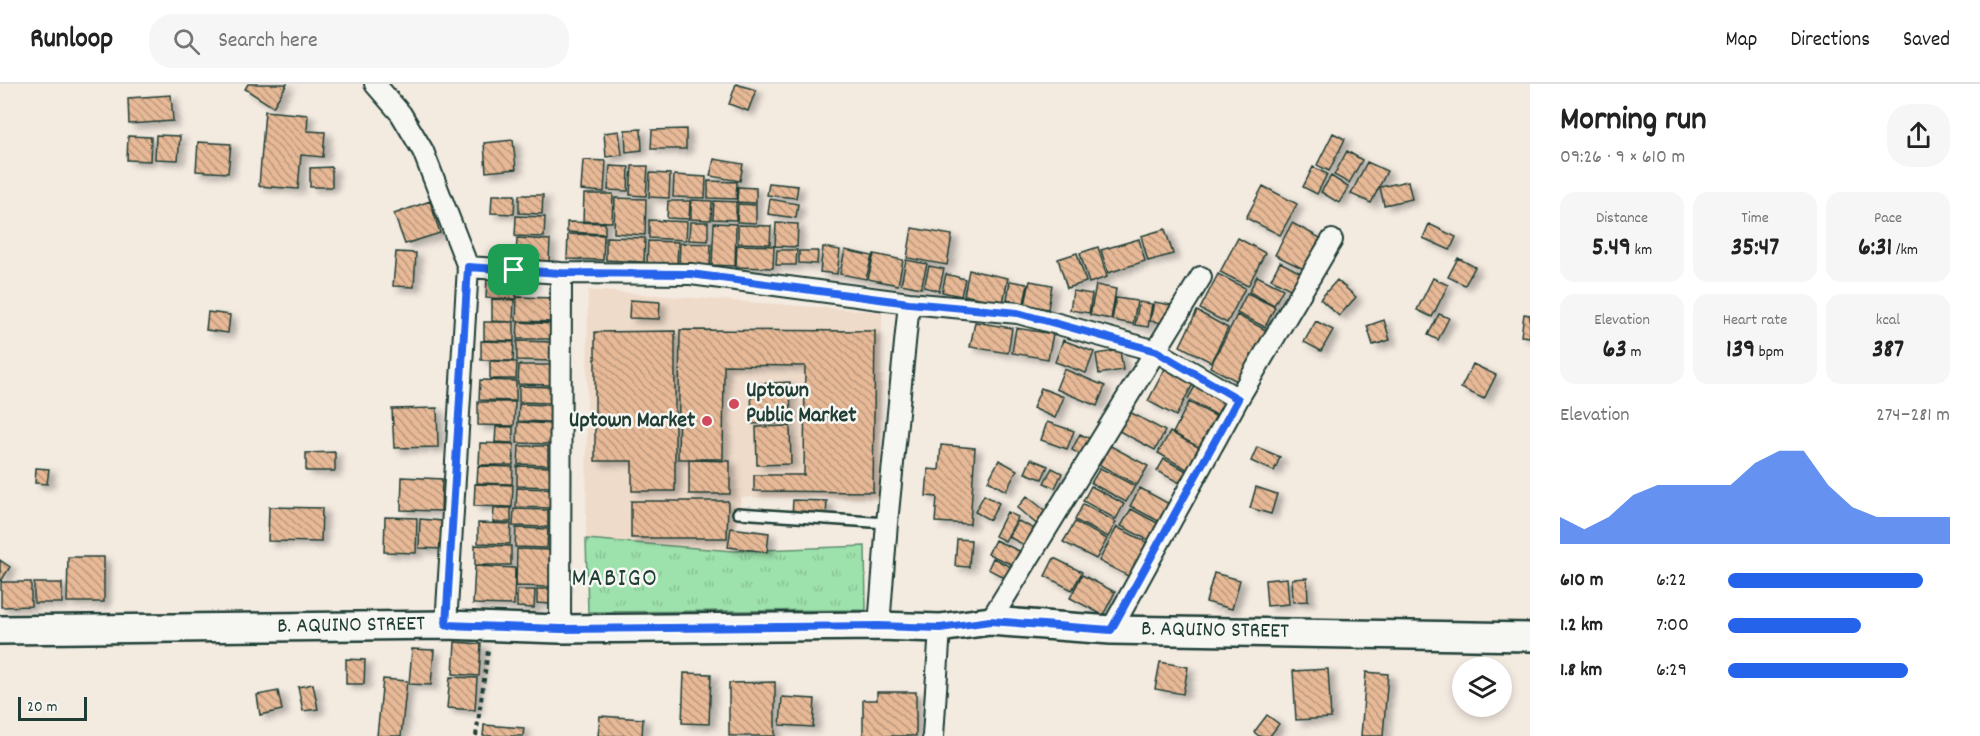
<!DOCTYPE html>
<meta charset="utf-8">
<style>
:root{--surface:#fff;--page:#f6f6f6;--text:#222;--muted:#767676;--line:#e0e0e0;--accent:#2563eb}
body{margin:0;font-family:Dekko,sans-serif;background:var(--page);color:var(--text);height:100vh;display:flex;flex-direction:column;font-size:22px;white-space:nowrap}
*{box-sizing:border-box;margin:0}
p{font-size:20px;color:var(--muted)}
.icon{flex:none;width:33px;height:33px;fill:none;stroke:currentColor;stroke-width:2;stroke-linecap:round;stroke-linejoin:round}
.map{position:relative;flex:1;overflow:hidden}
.side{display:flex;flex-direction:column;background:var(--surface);width:450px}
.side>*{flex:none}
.buttons{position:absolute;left:1452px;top:573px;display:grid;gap:12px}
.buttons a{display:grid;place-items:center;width:60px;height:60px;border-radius:50%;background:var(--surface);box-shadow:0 3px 9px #0003;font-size:30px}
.scale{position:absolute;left:18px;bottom:15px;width:69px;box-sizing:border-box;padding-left:6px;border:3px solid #1f3d34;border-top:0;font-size:16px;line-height:21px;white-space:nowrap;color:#1f3d34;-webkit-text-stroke:4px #f6f6f2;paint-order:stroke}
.pin{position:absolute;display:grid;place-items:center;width:51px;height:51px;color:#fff;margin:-26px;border-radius:12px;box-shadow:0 3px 9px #0006}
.round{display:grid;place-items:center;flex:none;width:63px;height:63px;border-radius:24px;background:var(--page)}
.overview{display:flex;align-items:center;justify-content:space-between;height:102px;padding:0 30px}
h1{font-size:33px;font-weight:700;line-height:45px}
.stats{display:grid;grid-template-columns:repeat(3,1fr);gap:9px;height:102px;padding:6px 30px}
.stats div{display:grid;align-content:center;border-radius:15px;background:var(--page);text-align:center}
.stats b{font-size:26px;font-weight:700}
.stats small{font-size:16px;font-weight:400}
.stats p{font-size:16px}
.chart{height:168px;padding:12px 30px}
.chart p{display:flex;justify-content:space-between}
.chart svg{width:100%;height:108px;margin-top:6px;fill:var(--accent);opacity:.7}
ul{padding:0 30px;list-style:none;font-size:20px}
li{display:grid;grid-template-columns:96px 72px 1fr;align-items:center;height:45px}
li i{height:15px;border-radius:8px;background:var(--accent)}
header{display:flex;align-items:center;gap:36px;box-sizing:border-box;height:84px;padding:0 30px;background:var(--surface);border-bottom:2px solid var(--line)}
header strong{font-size:28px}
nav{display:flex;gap:33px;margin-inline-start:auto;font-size:21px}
.search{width:420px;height:54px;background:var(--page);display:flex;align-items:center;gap:15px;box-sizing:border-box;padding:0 21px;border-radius:24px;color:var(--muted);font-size:22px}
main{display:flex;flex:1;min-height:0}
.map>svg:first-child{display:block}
.built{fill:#efdbca}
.park{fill:url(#park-tufts);stroke:#5e8f70;stroke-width:1.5}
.building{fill:url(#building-back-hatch);stroke:#1f3d34;stroke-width:1.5;filter:url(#shadow)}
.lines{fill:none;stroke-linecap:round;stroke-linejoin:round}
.lane-casing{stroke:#1f3d34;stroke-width:14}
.street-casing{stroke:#1f3d34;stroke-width:24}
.secondary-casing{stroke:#1f3d34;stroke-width:32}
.path{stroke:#1f3d34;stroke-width:4;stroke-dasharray:4.5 4.5;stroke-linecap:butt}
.lane{stroke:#f6f6f2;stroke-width:9}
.street{stroke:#f6f6f2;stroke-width:20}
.secondary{stroke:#f6f6f2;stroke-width:27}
.route-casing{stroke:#fff;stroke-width:12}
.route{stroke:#2563eb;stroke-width:8}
.poi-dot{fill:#d1495b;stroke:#f6f6f2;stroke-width:2}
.labels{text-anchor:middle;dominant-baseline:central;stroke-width:5;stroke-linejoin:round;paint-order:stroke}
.poi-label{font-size:22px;font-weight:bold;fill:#1f3d34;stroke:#f6f6f2;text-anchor:start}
.street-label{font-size:22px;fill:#1f3d34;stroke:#f6f6f2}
.quarter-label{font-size:26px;letter-spacing:1.5px;fill:#1f3d34;stroke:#f6f6f2}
</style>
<header>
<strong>Runloop</strong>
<div class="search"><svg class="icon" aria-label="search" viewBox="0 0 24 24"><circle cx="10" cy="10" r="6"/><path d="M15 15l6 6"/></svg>Search here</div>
<nav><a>Map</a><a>Directions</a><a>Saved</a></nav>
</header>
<main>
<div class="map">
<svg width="1530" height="652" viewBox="0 0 1530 652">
<defs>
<pattern id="park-tufts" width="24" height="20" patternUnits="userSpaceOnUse" patternTransform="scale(1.5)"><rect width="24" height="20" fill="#9de1ac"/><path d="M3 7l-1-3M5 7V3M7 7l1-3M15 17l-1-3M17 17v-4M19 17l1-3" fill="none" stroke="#87c295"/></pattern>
<pattern id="building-back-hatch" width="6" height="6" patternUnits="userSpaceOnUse" patternTransform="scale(1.5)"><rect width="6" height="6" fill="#e7b997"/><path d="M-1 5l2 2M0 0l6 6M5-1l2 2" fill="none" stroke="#bb987c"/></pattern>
<filter id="shadow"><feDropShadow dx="6" dy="4" stdDeviation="3" flood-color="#0004"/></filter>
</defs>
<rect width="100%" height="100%" fill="#f3eae0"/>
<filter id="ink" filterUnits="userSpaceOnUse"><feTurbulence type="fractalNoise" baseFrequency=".0167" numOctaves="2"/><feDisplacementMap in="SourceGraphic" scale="12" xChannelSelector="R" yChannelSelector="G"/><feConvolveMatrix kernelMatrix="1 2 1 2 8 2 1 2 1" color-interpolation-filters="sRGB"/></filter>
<g filter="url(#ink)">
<path class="built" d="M588,206l294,22 -2,187 -139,-2 -8,54 -147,-12z"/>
<path class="park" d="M586,455l147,12 132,-5 1,64 -278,2z"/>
<path class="building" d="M248,0h39l-14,23 -28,-18z
M736,0l20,6 -8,21 -19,-7z
M171,11l2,26 -44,3 -1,-26z
M265,27l43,4 -1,16 18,1 -2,25 -22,-2 -3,34 -39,-3z
M641,45l1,21 -16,2 -1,-22z
M686,45v20h-35l1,-19z
M619,47l3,24 -16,2 -2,-24z
M1333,49l12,6 -16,32 -12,-6z
M156,51l24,1 -2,24 -23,-1z
M128,52l23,1 -1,24 -23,-1z
M513,56l3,29 -30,3 -2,-29z
M198,58l33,2 -3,29 -32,-2z
M1347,67l15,9 -13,23 -15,-8z
M714,75l29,5 -3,17 -30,-5z
M583,76l23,1 -2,31 -23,-2z
M1367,78l20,9 -16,32 -20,-9z
M610,82l19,1 -1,24 -20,-1z
M632,82h16l-2,30 -16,-1z
M332,83v20h-22v-19z
M1313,83l14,7 -10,20 -14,-7z
M650,89l20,1 -1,24 -20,-1z
M674,91l32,2 -1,21 -32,-1z
M1331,92l17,11 -9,16 -18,-11z
M708,97l29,1 -1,17 -28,-1z
M1408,97l4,18 -28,6 -4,-18z
M769,99l29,3 -2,12 -29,-3z
M1263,102l34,18 -17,31 -34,-17z
M738,103l18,1v15l-19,-1z
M584,110h29l-1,28 -29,-1z
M492,111h23l-1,19 -23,-1z
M519,111h24l-1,19 -23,-1z
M615,114l31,1 -1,36 -31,-2z
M770,115l28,5 -2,14 -28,-4z
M691,116l21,1 -1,19 -20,-1z
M430,117l10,32 -35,11 -11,-30z
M668,117h22l-1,18 -22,-1z
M714,117l22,1v18l-23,-1z
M738,120l18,1v18l-19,-1z
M516,132l29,1 -1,20 -29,-1z
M649,136l38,2 -1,18 -37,-2z
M567,138l38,1v11l-38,-2z
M690,138h18v19l-19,-1z
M714,139l22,1 -1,42 -23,-1z
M776,139l22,1 -1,23 -22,-1z
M1292,139l32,17 -16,31 -33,-16z
M1429,140l27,13 -6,13 -27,-12z
M738,141l33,1 -1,18 -32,-1z
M912,144l40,7 -5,30 -40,-7z
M1165,145l8,25 -25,7 -7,-25z
M568,150l36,1 -1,25 -36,-1z
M606,153l39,1 -1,24 -38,-2z
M517,154l33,2 -1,21 -33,-2z
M1238,154l27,15 -17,33 -28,-14z
M1139,155l6,22 -37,12 -7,-23z
M648,157l30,1 -1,23 -30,-1z
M680,159l31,1 -1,22 -31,-1z
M737,161l37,1 -1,22 -37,-1z
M823,163l17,3 -3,24 -17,-2z
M1098,163l9,30 -18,6 -9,-30z
M777,166h20l-1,15h-20z
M845,166l27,6 -6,23 -26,-5z
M799,167h19l-1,13 -18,-1z
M396,168l20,1 -2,34 -21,-1z
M1077,169l9,29 -19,6 -9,-29z
M874,170l29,6 -5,25 -30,-6z
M1458,174l17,9 -10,18 -17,-8z
M906,176l21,4 -6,24 -20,-4z
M1280,178l21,11 -9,17 -21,-11z
M929,182l15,3 -5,22 -15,-4z
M969,186l39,8 -5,25 -39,-8z
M946,190l19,5 -4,17 -19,-4z
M1218,190l27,14 -18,35 -27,-14z
M1257,192l26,13 -9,16 -25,-13z
M487,193l29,1v21l-30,-1z
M1433,194l15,7 -16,32 -15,-7z
M1337,196l19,17 -17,19 -19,-17z
M1010,197l18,3 -4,19 -17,-3z
M1030,197l22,4 -4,24 -23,-4z
M1096,201l20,4 -5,30 -21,-4z
M1073,207l19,3 -3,19 -19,-3z
M1247,209l28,14 -10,20 -28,-14z
M517,213l39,1 -1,24 -39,-1z
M1116,214l21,3 -4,23 -21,-4z
M492,215l22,1 -1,22 -21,-1z
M630,216l30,2 -1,17 -30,-1z
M1139,218l13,2 -4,23 -13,-2z
M1154,218l18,3 -3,19 -19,-3z
M1197,227l31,17 -17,34 -31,-16z
M208,228l22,3 -2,18 -22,-3z
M1439,230l10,4 -11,22 -10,-5z
M1524,230l6,1v22l-9,-1z
M1237,231l31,16 -27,52 -31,-16z
M1384,236l6,20 -17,5 -6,-19z
M1316,237l17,9 -12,21 -17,-9z
M484,238h30v19l-30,-1z
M518,238l36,2v15h-37z
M975,238l37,6 -4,25 -38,-6z
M1016,244l37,6 -5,25 -36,-6z
M680,246l195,1 -2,161 -119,-1v-16h50l1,-109 -81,-1 -1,94h-45z
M675,247v160h-43v-30h-37v-129z
M1063,256l31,12 -8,21 -31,-11z
M481,257l33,1 -1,19 -32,-1z
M517,257l36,1v19l-36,-1z
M1120,266l3,20 -24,4 -3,-20z
M490,277l27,1 -1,17h-26z
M1168,279l28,15 -20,38 -28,-15z
M1473,280l23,11 -12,24 -23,-11z
M519,281h33l-1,20 -33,-1z
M1064,285l41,17 -8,20 -41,-17z
M1199,295l34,19 -11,20 -34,-19z
M480,296l36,1v20l-37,-1z
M790,298l1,40 -39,2 -1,-40z
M519,302l32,1v16l-32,-1z
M1041,304l23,9 -9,21 -22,-10z
M478,318h37l-1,24 -36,-1z
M1189,318l32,17 -17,31 -31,-17z
M519,320l33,1 -1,17 -33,-1z
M437,324l1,39 -44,1 -2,-39z
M1128,327l37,20 -10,19 -38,-20z
M518,338l33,2v20l-34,-1z
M1047,338l27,9 -7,18 -26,-9z
M790,342l1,38 -34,1 -1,-38z
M496,343h17v16l-18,-1z
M1170,348l32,17 -12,22 -32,-18z
M1080,350l11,5 -8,17 -11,-6z
M480,359l34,1 -1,21h-34z
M1107,360l41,22 -11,19 -41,-22z
M941,361l34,3 -5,76 -35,-2 2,-25 -11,-1 2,-27 11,1z
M519,362h29v19l-30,-1z
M1257,363l23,10 -6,14 -23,-10z
M335,368v19h-29v-18z
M1031,375l17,7 -6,13 -17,-6z
M1164,375l26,14 -6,12 -27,-14z
M689,376l41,1v33h-41z
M999,376l18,10 -11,21 -18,-10z
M478,382l35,1 -1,17 -35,-1z
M517,382l36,1v20l-36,-1z
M36,384l13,1 -2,15 -12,-1z
M1052,384l10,5 -7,15 -11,-5z
M1100,384l35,18 -9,16 -35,-19z
M402,393l40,2 -1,32 -40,-1z
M475,400l38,1 -1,22 -38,-1z
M1091,402l33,18 -8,15 -33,-18z
M1256,403l21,7 -6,20 -21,-6z
M517,404l35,1 -1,19 -35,-1z
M1140,404l33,18 -9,18 -34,-18z
M984,411l15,8 -9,17 -15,-8z
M1027,412l22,18 -10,12 -22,-18z
M793,416l34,1 -1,15 -34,-1z
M631,417h97l-1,37h-96z
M1083,420l33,18 -8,15 -33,-17z
M269,423l53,1 -1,34 -53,-1z
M494,424h17v14h-18z
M514,425l34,1v17l-35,-1z
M1131,425l30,16 -9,17 -31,-16z
M1007,428l11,5 -13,24 -10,-5z
M385,433l32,1 -1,35 -32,-1z
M420,435l23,2 -1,28 -23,-1z
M1018,437l17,8 -9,17 -17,-9z
M1075,438l32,17 -11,20 -33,-17z
M478,439l33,1 -1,20 -32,-1z
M1117,443l33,17 -18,34 -33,-17z
M516,444l32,1 -1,19 -32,-1z
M731,444l38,5 -2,19 -39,-5z
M957,455l14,1 -2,27 -14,-1z
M995,456l31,14 -6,14 -32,-14z
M475,461l36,1v19h-36z
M517,465l35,1 -1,37 -35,-1z
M68,473h36v45h-37z
M993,474l20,10 -6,11 -19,-10z
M1054,474l28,14 -10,18 -27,-14z
M0,476l10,7 -9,14 -1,-1z
M475,482l40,2 -1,37 -41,-1z
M1214,489l26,7 -8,29 -26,-7z
M1082,491l33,17 -12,23 -33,-17z
M1287,494l2,26 -22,2 -2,-26z
M1307,494l1,23 -15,1 -1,-23z
M1,498h30v24l-30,1z
M34,499h28v20h-28z
M537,505h13l-1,15 -12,-1z
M517,506h18l-1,18 -17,-1z
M455,558l26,2 -2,32 -26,-2z
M412,565l22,1 -3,35 -22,-1z
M346,575l19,1 -1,24h-18z
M1160,578l28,5 -5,27 -28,-5z
M1328,585l3,49 -35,2 -3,-49z
M1366,588l22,2 -5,62h-22z
M684,589l27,1 -2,50 -27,-1z
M450,593l27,1 -2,32 -28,-2z
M383,595l24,2 -6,55h-24z
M775,598v54h-46v-53z
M313,600l5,25 -15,2 -5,-24z
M278,607l4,19 -22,5 -3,-20z
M877,608h39v44h-53v-36h14z
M782,613l33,2 -2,28 -33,-2z
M1267,631l12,9 -9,12h-11l-5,-4z
M600,632l43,3 -1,17h-44z
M484,641l40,3 -1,8h-40z"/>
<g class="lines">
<g class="lane-casing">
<path id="lane" d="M738,429l149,10"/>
</g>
<g class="street-casing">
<path id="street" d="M375,0l26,30 22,37 45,116 -22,358
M468,183l93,6 130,1 218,29 109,10 138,38 82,48
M990,537l211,-344
M879,542l8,-103 22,-220
M560,545l1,-356
M1111,546l127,-231 94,-159
M933,652l7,-108"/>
</g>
<g class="secondary-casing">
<path id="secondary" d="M0,546l446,-5 114,4 319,-3 61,2 50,-7 121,9 419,7"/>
</g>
<path class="path" d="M476,652l12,-85"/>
<use href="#lane" class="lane"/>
<use href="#street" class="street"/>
<use href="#secondary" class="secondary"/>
</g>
</g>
<g class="lines" filter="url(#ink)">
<g class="route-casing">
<path id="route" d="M468,183l93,6 130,1 218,29 109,10 138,38 82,48 -127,231 -121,-9 -50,7 -61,-2 -318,3 -115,-4z"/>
</g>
<use href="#route" class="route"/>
</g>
<g class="poi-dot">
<circle cx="734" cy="320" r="6"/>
<circle cx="707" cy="337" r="6"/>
</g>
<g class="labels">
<g class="poi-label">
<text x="746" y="307">Uptown<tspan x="746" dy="25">Public Market</tspan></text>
<text x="695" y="337" text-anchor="end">Uptown Market</text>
</g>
<g class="street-label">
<text transform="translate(351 542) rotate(-1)">B. AQUINO STREET</text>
<text transform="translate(1215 547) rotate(1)">B. AQUINO STREET</text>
</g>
<g class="quarter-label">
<text x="615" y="495">MABIGO</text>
</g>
</g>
</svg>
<div class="buttons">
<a><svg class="icon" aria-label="layers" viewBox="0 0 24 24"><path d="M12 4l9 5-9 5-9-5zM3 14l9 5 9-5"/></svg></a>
</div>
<div class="scale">20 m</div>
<div class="pin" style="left:514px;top:186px;background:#1e9e55"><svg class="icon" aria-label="arrive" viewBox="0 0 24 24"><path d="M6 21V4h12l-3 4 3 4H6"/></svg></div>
</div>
<section class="side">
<div class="overview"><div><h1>Morning run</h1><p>09:26 · 9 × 610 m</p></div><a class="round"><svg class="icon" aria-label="share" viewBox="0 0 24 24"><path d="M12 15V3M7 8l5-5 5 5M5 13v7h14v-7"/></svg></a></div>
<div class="stats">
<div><p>Distance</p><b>5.49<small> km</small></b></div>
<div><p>Time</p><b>35:47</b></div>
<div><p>Pace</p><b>6:31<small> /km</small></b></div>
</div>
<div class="stats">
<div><p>Elevation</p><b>63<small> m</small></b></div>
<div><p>Heart rate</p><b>139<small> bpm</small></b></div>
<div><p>kcal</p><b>387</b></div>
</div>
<div class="chart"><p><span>Elevation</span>274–281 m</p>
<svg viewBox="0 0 160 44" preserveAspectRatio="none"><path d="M0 44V33L10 38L20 33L30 24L40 20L50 20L60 20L70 20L80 11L90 6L100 6L110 20L120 29L130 33L140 33L150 33L160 33V44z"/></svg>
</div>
<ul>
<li><b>610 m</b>6:22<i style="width:88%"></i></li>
<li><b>1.2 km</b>7:00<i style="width:60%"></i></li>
<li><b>1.8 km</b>6:29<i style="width:81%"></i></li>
</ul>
</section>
</main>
